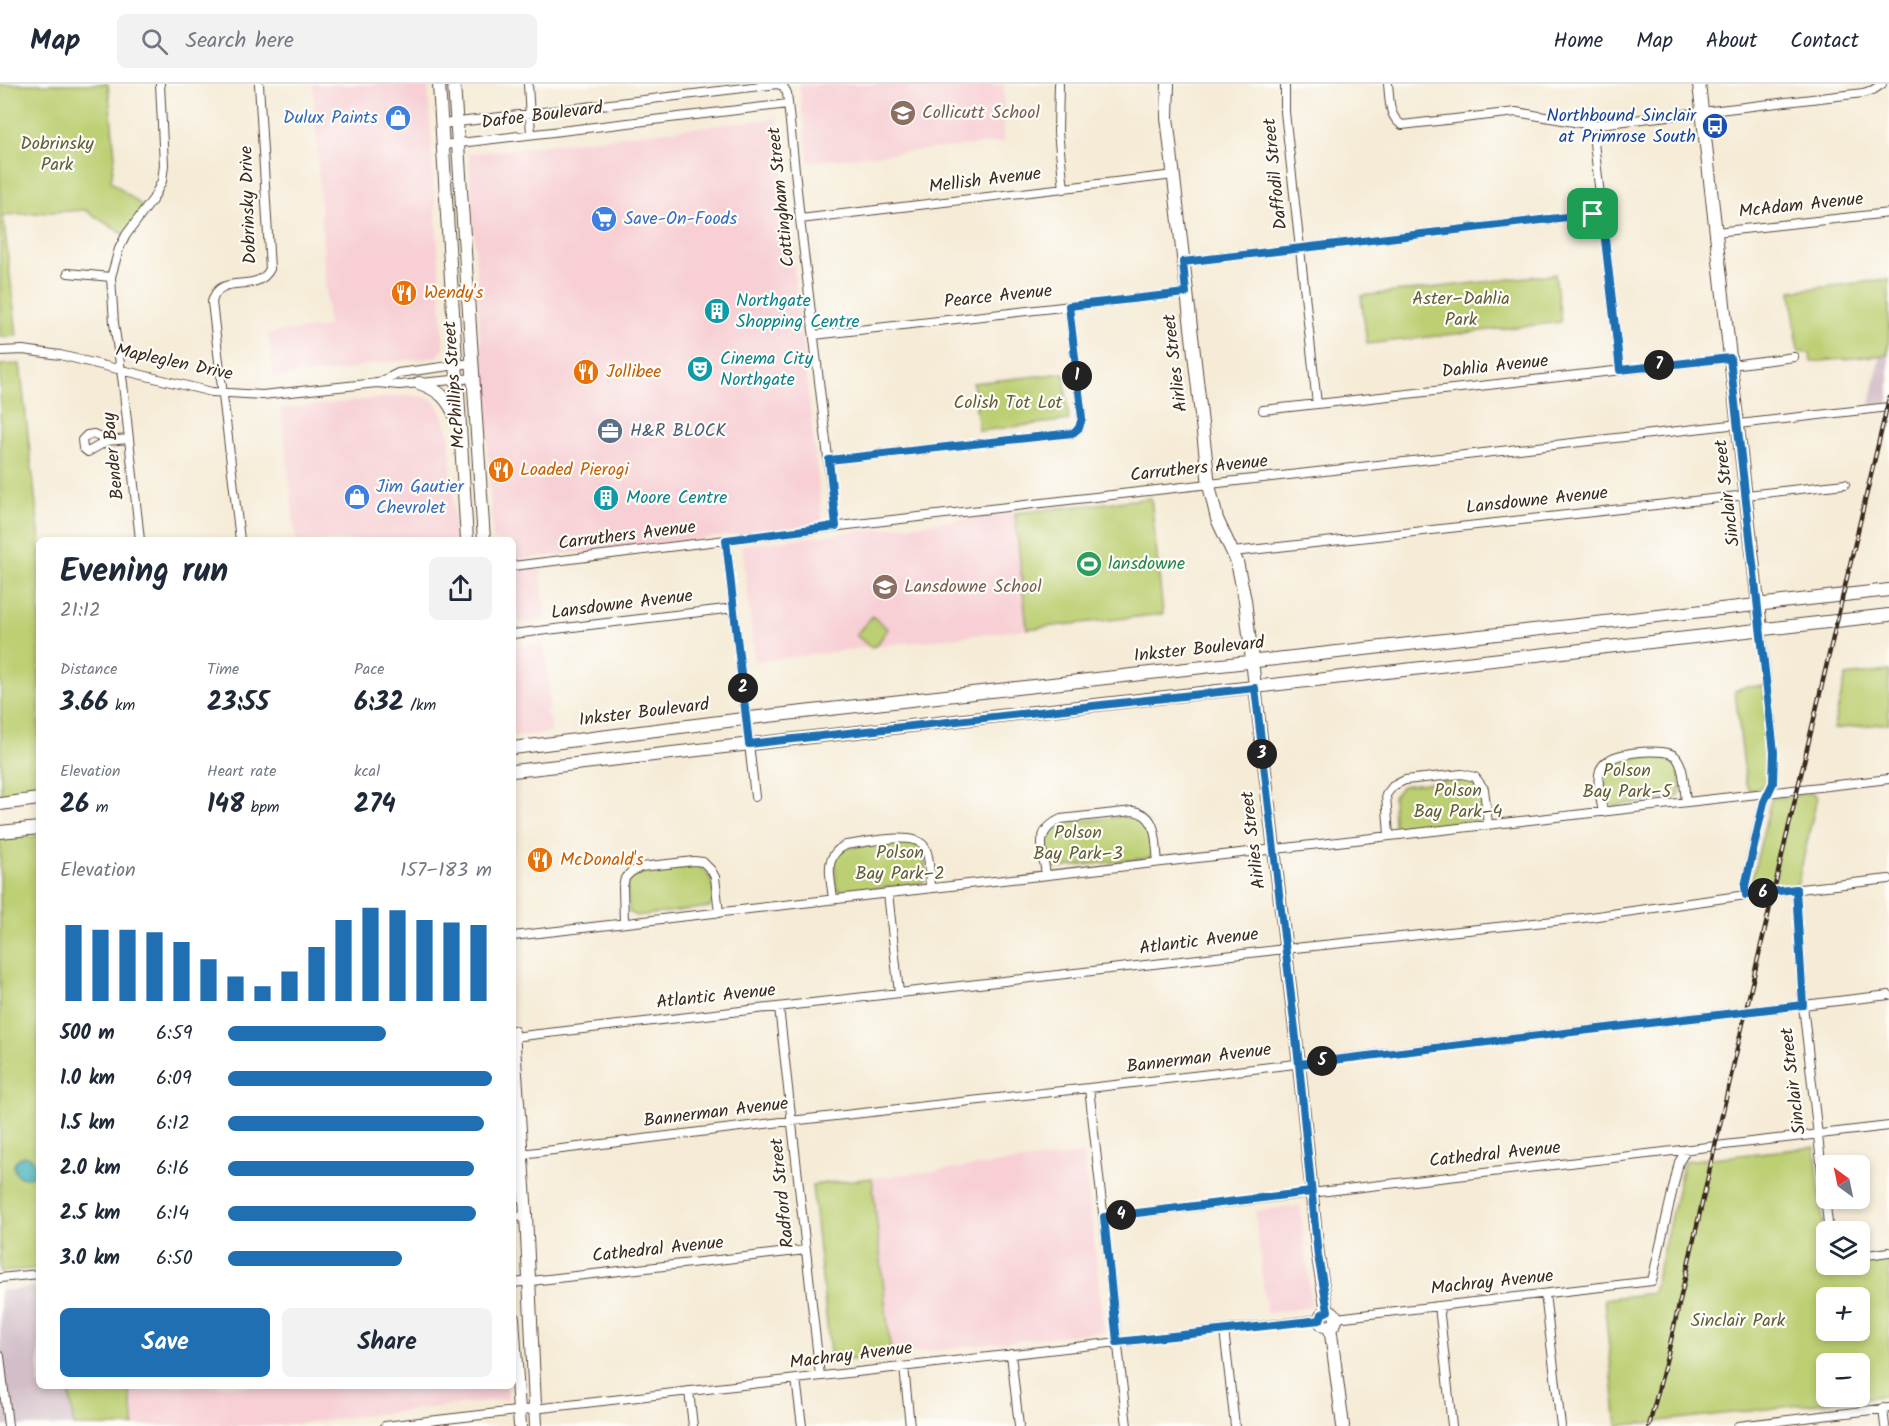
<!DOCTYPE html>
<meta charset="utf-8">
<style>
:root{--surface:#fff;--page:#f2f2f3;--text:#1f2937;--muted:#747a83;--line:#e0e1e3;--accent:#1f6fb2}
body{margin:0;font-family:Kalam,sans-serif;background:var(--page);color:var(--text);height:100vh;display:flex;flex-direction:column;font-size:22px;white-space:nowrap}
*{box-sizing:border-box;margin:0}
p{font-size:20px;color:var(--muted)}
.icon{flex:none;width:33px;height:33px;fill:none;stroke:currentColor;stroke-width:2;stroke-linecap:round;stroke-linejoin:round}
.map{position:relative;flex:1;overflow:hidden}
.side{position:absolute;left:36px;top:453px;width:480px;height:852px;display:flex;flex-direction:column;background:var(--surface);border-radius:9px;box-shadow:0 3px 9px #0003}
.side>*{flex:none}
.needle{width:39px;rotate:327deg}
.buttons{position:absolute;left:1816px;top:1071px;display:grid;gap:12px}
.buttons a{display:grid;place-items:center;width:54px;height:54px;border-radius:9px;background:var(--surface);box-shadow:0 3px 9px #0003;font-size:30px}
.pin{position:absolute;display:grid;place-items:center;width:51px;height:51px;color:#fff;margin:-26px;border-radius:12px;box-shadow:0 3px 9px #0006}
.km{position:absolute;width:30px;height:30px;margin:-15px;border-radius:50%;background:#222;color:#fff;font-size:16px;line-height:30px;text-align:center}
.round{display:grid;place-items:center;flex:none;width:63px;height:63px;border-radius:9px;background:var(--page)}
.headline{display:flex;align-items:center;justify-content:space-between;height:102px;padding:0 24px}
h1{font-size:33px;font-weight:700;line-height:45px}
.stats{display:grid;grid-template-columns:repeat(3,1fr);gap:9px;height:102px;padding:6px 24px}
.stats div{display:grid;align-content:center}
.stats b{font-size:26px;font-weight:700}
.stats small{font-size:16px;font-weight:400}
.stats p{font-size:16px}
.chart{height:168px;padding:12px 24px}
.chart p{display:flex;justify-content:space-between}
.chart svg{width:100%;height:108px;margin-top:6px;stroke:var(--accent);stroke-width:6}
.action{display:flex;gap:12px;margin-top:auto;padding:12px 24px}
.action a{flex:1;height:69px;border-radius:9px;background:var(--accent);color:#fff;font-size:24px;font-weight:700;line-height:69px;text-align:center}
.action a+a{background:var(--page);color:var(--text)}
ul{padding:0 24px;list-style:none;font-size:20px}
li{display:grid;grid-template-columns:96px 72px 1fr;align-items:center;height:45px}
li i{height:15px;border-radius:8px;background:var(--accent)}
header{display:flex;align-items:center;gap:36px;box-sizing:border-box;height:84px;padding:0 30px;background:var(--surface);border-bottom:2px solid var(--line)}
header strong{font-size:28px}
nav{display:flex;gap:33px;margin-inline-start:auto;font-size:21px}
.search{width:420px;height:54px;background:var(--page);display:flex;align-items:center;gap:15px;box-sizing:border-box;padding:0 21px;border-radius:9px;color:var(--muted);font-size:22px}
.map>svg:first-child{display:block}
.built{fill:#f7cfd4}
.industrial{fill:#d2bdc8}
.green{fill:#bccf72;stroke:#7c7c48;stroke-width:1.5;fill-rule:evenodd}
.water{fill:#40b0b9;stroke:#3e6d6c;stroke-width:1.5}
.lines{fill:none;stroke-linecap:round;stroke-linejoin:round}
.street-casing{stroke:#57473a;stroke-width:10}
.secondary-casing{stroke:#57473a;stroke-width:14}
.primary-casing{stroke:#57473a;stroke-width:14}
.street{stroke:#fff;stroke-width:8}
.secondary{stroke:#fff;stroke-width:12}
.primary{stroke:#fff;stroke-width:12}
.rail-casing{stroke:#3b2a1e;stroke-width:4.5}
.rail{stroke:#fdfcf7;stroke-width:2;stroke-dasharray:7;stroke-linecap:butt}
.route-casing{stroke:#fff;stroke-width:12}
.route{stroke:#1f6fb2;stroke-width:8}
.labels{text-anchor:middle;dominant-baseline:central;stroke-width:4.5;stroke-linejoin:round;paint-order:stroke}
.education-label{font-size:18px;fill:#785e54;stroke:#fdfcf7;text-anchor:start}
.street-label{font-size:18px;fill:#3b2a1e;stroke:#fdfcf7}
.transit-label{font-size:18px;fill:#164399;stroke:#fdfcf7;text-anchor:end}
.shop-label{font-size:18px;fill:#366cbe;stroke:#fdfcf7;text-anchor:start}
.park-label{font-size:18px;fill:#625c37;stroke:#fdfcf7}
.food-label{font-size:18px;fill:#c56008;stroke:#fdfcf7;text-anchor:start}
.culture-label{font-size:18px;fill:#0d838f;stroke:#fdfcf7;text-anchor:start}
.service-label{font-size:18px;fill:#4e5e75;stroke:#fdfcf7;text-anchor:start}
.leisure-label{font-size:18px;fill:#27864d;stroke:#fdfcf7;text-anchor:start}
</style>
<header>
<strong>Map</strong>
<div class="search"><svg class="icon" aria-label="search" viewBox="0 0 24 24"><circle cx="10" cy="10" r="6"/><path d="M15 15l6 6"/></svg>Search here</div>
<nav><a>Home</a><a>Map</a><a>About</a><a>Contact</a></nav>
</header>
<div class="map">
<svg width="1889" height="1342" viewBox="0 0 1889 1342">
<rect width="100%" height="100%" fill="#fdfcf7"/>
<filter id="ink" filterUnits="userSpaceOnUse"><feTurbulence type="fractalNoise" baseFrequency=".0167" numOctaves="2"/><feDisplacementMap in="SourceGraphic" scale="12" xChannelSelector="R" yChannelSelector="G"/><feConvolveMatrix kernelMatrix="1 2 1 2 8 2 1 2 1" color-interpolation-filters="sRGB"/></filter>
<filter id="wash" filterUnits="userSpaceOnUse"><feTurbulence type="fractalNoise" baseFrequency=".008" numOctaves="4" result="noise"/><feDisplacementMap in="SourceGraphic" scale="24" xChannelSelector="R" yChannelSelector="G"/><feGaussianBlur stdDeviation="1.35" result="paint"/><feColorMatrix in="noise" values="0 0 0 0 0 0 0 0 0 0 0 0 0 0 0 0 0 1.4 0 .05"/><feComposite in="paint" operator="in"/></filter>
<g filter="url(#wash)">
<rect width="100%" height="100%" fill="#f5ebd6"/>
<path class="built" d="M313,0h115l16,265 -7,8 -73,8 -20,6 -70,6 -6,-44 60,-6z
M799,0h205l-1,58 -195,20z
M777,34l46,407 -310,35v-20h-20l-24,-386z
M408,311l22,3 10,10 9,25 7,107h-160l-15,-131z
M1015,429l12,116 -157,18 -115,15 -13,-117z
M541,483l4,53 -32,3v-53z
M545,559l5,65 -5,5h4l2,20 -38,3v-90z
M1084,1070l20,177 -213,24 -19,-177z
M1300,1122l12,101 -46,6 -11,-102z
M129,1302h378l1,13 -234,27h-140z"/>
<path class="industrial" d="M1889,254v65l-19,2 10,-50 7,-1z
M39,1203v99h30l5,40h-74v-135z"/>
<path class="green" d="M0,0h108l7,72 -4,25 35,28 -20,27 -41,-26 -82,5 14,121 -17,1z
M1555,190l6,48 -194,22 -6,-48z
M1889,195v59l-2,17 -76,7 -1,-9 -12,-1 -7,-61z
M20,280l20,176 -1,250 -38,5 -1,-430z
M1064,289l5,47 -90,11 -6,-48z
M1151,414l12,116 -136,15 -12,-116z
M872,532l16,13 -12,17 -6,1 -14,-12z
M1889,587v52l-56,6 13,-53z
M1762,602l2,2 7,72 -7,27 -15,3 -3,-6 -11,-93 9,-4z
M1662,672c5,1 10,2 13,7 6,7 8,27 3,34l-64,9 -6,-4c-15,-46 20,-43 54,-46z
M1466,694c17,6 16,23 18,38l-3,4 -79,10 -8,-4 -1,-29 9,-11z
M1813,709l4,5 -19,84 -4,4 -35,4 -6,-2 -2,-5 20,-83 3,-2z
M1136,731c17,6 16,23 17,38l-4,5 -93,10 -8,-4 -2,-24 3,-10 13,-7z
M39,752v432l-39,4v-433z
M903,757c5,1 10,1 14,4 8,8 12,28 6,38l-79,9 -8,-4 -1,-29 9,-11z
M696,781c14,5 23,29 14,42l-73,9 -8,-4 -2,-29 10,-11z
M1815,1063l12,117h33v-2l29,-3v136l-272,31 -13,-127 49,-6 31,-132zM1827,1214h33v32h-33zM1827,1280h33v32h-33z
M872,1094l19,177 -60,7 -19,-177z
M69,1302h60l5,40h-60z"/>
<path class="water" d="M14 1083a11 11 0 1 1 22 0a11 11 0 1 1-22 0Z"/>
</g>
<g filter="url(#ink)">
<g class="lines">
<g class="street-casing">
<path id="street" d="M528,0l3,50
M1059,0l-1,48 6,57
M1285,0v28l32,292
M1388,0c2,16 0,32 14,41l114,-13 75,13 272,-32 10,-3 9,-6
M442,40l335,-40 6,2 4,7 13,126 36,307
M1592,41l28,245
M443,61l345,-41
M800,135l374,-44
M1716,148l173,-19
M1183,178l419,-49
M68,189l43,4
M814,251l372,-42
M0,267l23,-1 37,5 152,37 50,3 115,-12 22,2 75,-7
M1731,281l63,-8
M378,299l20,-10 74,-10
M1263,326l467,-52
M107,357l-19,11 -5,-4 -1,-8 5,-5 7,-1 13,7 21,-2
M829,376l244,-27 6,-5 3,-10 -13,-112
M140,456l-17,-156 -9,-61 -3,-46 8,-28 7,-14 27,-36 9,-18 2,-16 -4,-81
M240,456l-28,-238c8,-32 44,-6 58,-33l-11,-185
M726,456l29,257
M1233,468l612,-68
M513,482l335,-41 1041,-118
M513,550l221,-26
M1603,728c-2,-12 -7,-30 -3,-42 2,-4 5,-8 9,-10 11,-8 58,-13 67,-3 9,11 8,31 10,45
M1389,751l-3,-40 7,-9 12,-6 57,-6 13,3 9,12 4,35
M1046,791c-3,-25 -13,-43 15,-56l72,-8c26,4 22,30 25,51
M1796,805l7,116 26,227
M888,809l11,100
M1746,811l-1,-9 9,-42 10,-42 9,-19 1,-31 -13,-122
M833,815c-2,-22 -11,-43 13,-54 17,-2 68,-14 78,1 7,10 5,30 6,42
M624,839l-1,-36 2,-9 6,-6 10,-5 53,-6 9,1 8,8 4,7 4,36
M513,852l1376,-157
M779,923l41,369
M513,953l772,-88 298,-31 163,-23 143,-16
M1089,1004l38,338
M513,1071l268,-33 308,-34 800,-93
M1104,1133l785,-91
M513,1134l13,-3
M1860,1172l29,-4
M0,1194l39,-4
M513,1199l293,-33
M1545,1210l16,132
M1439,1222l13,120
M1336,1234l316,-37 27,-119 8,-13
M1224,1246l11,96
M1011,1270l8,72
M0,1272l8,70
M904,1283l6,59
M796,1295l6,47
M689,1307l4,35
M1883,1324l2,18
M385,1342l935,-107
M1738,1342l151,-18"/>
</g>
<g class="secondary-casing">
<path id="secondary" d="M1168,0l-1,33 42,368 8,34 20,43 8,38 54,464 19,192 9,55
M1699,0l62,546
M513,664l246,-31 1130,-127
M513,687l1376,-156
M1320 1235a8 8 0 1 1 16 0a8 8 0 1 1-16 0Z
M1330,1242l13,100"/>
</g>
<g class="primary-casing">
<path id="primary" d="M439,0l28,456
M454,0l30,456
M419,299c22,8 28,15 38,36
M0,720l39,-5
M0,748l39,-4
M513,948l13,183 10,211
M513,1234l7,108"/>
</g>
<use href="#street" class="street"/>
<use href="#secondary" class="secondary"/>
<use href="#primary" class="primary"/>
<g class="rail-casing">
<path id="rail" d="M1649,1342l19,-73 80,-352 141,-603"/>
</g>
<use href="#rail" class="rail"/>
</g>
</g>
<g class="lines" filter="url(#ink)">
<g class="route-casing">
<path id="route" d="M1593,130l-410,48 3,31 -117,13 13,112 -3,10 -6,5 -244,27 7,66 -110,14 23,204 506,-56 44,376 12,128 -207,25 13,125 203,-22 2,-6 6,-3 -10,-55 -19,-192 504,-59 -7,-116 -50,6 -1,-9 19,-84 9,-19 1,-31 -44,-394 -110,12 -18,-157 -9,1"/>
</g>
<use href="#route" class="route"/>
</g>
<defs>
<g id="school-disc" transform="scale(1.35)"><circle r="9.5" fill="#8d6e63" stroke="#fdfcf7"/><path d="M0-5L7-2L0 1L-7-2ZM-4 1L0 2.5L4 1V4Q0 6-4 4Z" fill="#fff"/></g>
<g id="shop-disc" transform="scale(1.35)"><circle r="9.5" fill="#3f7fe0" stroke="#fdfcf7"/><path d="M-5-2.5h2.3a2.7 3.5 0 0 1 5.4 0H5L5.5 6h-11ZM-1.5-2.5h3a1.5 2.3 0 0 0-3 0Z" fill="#fff"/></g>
<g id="bus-disc" transform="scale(1.35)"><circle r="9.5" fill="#1a4fb4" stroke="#fdfcf7"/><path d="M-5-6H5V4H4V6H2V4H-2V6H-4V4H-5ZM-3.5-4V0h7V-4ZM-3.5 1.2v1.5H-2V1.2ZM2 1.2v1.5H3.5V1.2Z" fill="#fff"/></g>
<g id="supermarket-disc" transform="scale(1.35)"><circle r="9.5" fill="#3f7fe0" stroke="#fdfcf7"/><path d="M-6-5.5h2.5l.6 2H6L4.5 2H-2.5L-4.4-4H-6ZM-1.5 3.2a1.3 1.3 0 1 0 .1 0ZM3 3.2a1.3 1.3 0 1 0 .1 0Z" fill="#fff"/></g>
<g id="restaurant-disc" transform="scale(1.35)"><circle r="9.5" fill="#e8710a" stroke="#fdfcf7"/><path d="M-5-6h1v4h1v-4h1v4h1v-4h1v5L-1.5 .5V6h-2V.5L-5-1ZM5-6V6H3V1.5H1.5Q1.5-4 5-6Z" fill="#fff"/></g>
<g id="building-disc" transform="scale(1.35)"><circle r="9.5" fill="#0f9aa8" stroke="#fdfcf7"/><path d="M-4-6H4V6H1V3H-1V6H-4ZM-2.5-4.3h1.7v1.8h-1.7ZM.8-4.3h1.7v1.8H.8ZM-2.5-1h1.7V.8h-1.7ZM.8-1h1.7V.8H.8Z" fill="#fff"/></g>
<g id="theatre-disc" transform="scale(1.35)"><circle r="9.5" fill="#0f9aa8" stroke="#fdfcf7"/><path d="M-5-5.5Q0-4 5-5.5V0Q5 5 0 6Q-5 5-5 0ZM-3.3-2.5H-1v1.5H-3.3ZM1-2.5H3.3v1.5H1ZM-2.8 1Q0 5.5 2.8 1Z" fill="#fff"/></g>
<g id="office-disc" transform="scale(1.35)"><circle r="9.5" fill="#5c6f8a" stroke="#fdfcf7"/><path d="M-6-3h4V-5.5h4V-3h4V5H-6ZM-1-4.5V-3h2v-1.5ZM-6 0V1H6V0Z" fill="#fff"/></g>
<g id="stadium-disc" transform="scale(1.35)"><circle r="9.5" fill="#2e9e5b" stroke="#fdfcf7"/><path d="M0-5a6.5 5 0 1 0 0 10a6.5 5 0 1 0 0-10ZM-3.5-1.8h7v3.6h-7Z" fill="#fff"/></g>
</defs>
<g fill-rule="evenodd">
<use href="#school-disc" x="903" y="29"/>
<use href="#shop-disc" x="398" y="34"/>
<use href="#bus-disc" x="1715" y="42"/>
<use href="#supermarket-disc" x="604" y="135"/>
<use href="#restaurant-disc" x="404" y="209"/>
<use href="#building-disc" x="717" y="227"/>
<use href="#theatre-disc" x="700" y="285"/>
<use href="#restaurant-disc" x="586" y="288"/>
<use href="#office-disc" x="610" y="347"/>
<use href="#restaurant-disc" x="501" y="386"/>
<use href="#shop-disc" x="357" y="413"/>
<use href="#building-disc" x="606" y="414"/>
<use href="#stadium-disc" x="1089" y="480"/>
<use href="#school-disc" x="885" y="503"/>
<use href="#restaurant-disc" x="540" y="776"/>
</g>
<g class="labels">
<g class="education-label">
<text x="922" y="29">Collicutt School</text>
<text x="904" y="503">Lansdowne School</text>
</g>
<g class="street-label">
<text transform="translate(542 32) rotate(-7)">Dafoe Boulevard</text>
<text transform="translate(1276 90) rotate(-96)">Daffodil Street</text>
<text transform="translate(985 97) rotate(-7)">Mellish Avenue</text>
<text transform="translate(782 113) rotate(-96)">Cottingham Street</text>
<text transform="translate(249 121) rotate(-92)">Dobrinsky Drive</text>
<text transform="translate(1801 122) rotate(-6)">McAdam Avenue</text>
<text transform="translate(998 213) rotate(-6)">Pearce Avenue</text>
<text transform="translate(174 279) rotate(12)">Mapleglen Drive</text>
<text transform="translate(1176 279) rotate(-97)">Airlies Street</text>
<text transform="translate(1495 283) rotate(-6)">Dahlia Avenue</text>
<text transform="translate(455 301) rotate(-94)">McPhillips Street</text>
<text transform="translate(114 372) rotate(-96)">Bender Bay</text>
<text transform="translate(1199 385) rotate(-6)">Carruthers Avenue</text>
<text transform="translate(1728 409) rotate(-97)">Sinclair Street</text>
<text transform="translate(1537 417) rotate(-6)">Lansdowne Avenue</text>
<text transform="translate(627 452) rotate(-7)">Carruthers Avenue</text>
<text transform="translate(622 521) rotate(-7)">Lansdowne Avenue</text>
<text transform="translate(1199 566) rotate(-6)">Inkster Boulevard</text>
<text transform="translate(644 629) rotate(-7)">Inkster Boulevard</text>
<text transform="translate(1254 756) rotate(-97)">Airlies Street</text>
<text transform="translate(1199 858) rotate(-7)">Atlantic Avenue</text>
<text transform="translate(716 913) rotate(-6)">Atlantic Avenue</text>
<text transform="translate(1199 975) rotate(-7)">Bannerman Avenue</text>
<text transform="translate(1794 997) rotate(-97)">Sinclair Street</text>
<text transform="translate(716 1029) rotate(-7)">Bannerman Avenue</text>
<text transform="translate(1495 1071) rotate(-6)">Cathedral Avenue</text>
<text transform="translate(783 1109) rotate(-96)">Radford Street</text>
<text transform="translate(658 1166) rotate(-6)">Cathedral Avenue</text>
<text transform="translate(1492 1199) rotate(-6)">Machray Avenue</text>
<text transform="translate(851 1272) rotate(-7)">Machray Avenue</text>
</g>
<g class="transit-label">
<text x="1696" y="32">Northbound Sinclair<tspan x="1696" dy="21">at Primrose South</tspan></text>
</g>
<g class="shop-label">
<text x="378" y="34" text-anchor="end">Dulux Paints</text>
<text x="624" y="135">Save-On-Foods</text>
<text x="376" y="403">Jim Gautier<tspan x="376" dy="21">Chevrolet</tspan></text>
</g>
<g class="park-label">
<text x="57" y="60">Dobrinsky<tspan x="57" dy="21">Park</tspan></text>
<text x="1461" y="215">Aster–Dahlia<tspan x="1461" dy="21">Park</tspan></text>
<text x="1008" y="319">Colish Tot Lot</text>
<text x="1627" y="687">Polson<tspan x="1627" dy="21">Bay Park–5</tspan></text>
<text x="1458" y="707">Polson<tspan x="1458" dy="21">Bay Park–4</tspan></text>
<text x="1078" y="749">Polson<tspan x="1078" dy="21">Bay Park–3</tspan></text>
<text x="900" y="769">Polson<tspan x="900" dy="21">Bay Park–2</tspan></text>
<text x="1738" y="1237">Sinclair Park</text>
</g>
<g class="food-label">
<text x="424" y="209">Wendy's</text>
<text x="606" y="288">Jollibee</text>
<text x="520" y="386">Loaded Pierogi</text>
<text x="560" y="776">McDonald's</text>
</g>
<g class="culture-label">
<text x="736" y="217">Northgate<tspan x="736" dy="21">Shopping Centre</tspan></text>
<text x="720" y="275">Cinema City<tspan x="720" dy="21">Northgate</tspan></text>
<text x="626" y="414">Moore Centre</text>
</g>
<g class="service-label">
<text x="630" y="347">H&amp;R BLOCK</text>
</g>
<g class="leisure-label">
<text x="1108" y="480">lansdowne</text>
</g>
</g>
</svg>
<div class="buttons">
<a><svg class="needle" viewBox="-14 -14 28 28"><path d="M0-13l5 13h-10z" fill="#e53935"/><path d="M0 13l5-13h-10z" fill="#747a83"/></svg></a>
<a><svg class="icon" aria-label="layers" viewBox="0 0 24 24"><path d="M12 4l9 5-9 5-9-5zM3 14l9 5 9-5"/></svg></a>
<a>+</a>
<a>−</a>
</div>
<div class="pin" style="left:1593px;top:130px;background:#1e9e55"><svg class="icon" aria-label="arrive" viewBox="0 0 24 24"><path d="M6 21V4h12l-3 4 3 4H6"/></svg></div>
<b class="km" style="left:1077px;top:292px">1</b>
<b class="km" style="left:743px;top:604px">2</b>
<b class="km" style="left:1262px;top:670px">3</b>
<b class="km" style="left:1121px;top:1131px">4</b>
<b class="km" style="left:1322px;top:977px">5</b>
<b class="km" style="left:1763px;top:809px">6</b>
<b class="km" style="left:1659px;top:281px">7</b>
<section class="side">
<div class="headline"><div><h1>Evening run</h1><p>21:12</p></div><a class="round"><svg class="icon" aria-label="share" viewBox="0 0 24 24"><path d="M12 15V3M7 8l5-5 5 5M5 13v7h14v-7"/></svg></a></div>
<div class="stats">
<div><p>Distance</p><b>3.66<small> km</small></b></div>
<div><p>Time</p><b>23:55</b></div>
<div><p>Pace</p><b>6:32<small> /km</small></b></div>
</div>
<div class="stats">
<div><p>Elevation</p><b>26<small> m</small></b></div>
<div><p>Heart rate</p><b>148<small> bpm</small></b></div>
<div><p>kcal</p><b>274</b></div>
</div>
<div class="chart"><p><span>Elevation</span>157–183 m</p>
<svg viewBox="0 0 160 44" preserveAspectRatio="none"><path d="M5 44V13M15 44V15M25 44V15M35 44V16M45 44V20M55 44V27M65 44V34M75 44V38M85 44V32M95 44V22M105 44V11M115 44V6M125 44V7M135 44V11M145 44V12M155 44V13"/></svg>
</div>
<ul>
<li><b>500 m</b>6:59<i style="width:60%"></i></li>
<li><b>1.0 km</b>6:09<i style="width:100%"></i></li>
<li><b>1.5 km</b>6:12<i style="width:97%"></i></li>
<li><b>2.0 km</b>6:16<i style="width:93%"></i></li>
<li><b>2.5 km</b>6:14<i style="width:94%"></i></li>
<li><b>3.0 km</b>6:50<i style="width:66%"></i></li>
</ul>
<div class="action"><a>Save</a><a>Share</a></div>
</section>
</div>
